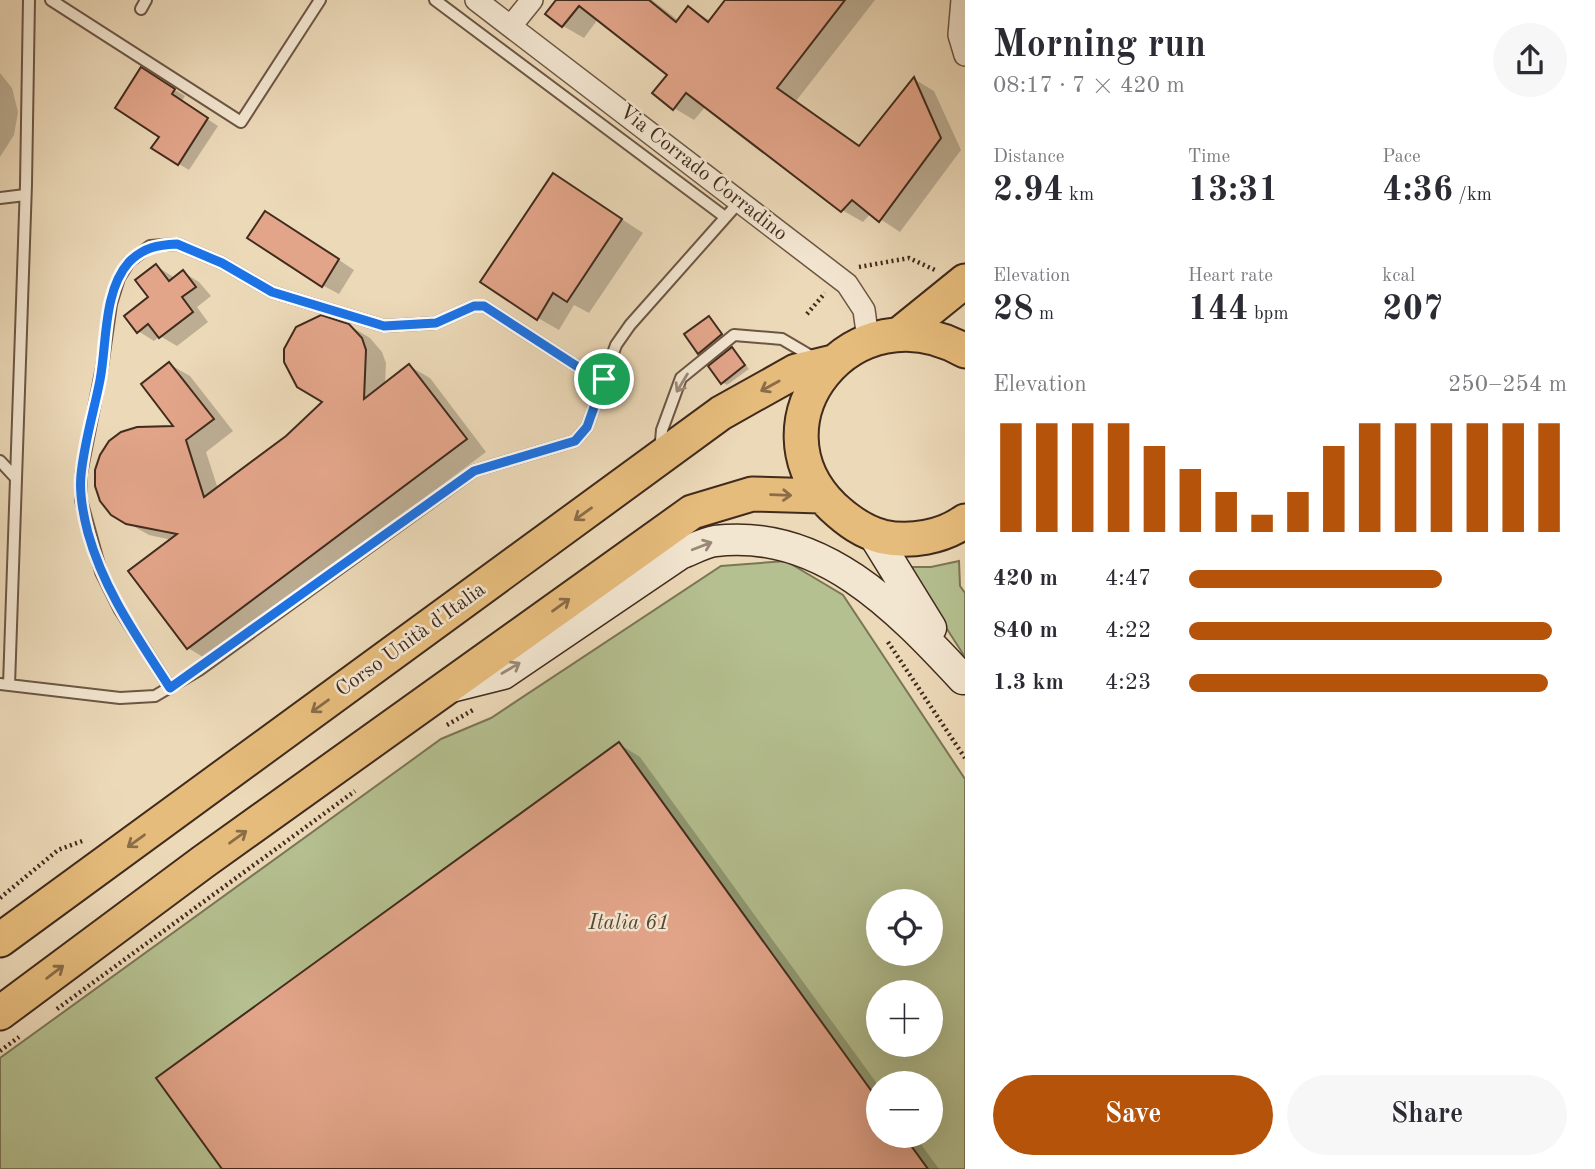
<!DOCTYPE html>
<meta charset="utf-8">
<style>
:root{--surface:#fff;--page:#f7f7f7;--text:#2b2b33;--muted:#7c7c81;--accent:#b45309}
body{margin:0;font-family:"Old Standard TT",serif;background:var(--page);color:var(--text);height:100vh;display:flex;flex-direction:column;font-size:26px;white-space:nowrap}
*{box-sizing:border-box;margin:0}
p{font-size:23px;color:var(--muted)}
.icon{flex:none;width:38px;height:38px;fill:none;stroke:currentColor;stroke-width:2;stroke-linecap:round;stroke-linejoin:round}
.map{position:relative;flex:1;overflow:hidden}
.drawer{display:flex;flex-direction:column;background:var(--surface);width:630px}
.drawer>*{flex:none}
.controls{position:absolute;left:866px;top:889px;display:grid;gap:14px}
.controls a{display:grid;place-items:center;width:77px;height:77px;border-radius:50%;background:var(--surface);box-shadow:0 7px 28px #0002;font-size:35px}
.pin{position:absolute;display:grid;place-items:center;width:60px;height:60px;color:#fff;margin:-30px;border:4px solid #fff;border-radius:50%;box-shadow:0 2px 7px #0007}
.round{display:grid;place-items:center;flex:none;width:74px;height:74px;border-radius:37px;background:var(--page)}
.summary{display:flex;align-items:center;justify-content:space-between;height:119px;padding:0 28px}
h1{font-size:38px;font-weight:600;line-height:52px}
.figures{display:grid;grid-template-columns:repeat(3,1fr);gap:10px;height:119px;padding:7px 28px}
.figures div{display:grid;align-content:center}
.figures b{font-size:35px;font-weight:600}
.figures small{font-size:19px;font-weight:400}
.figures p{font-size:19px}
.chart{height:196px;padding:14px 28px}
.chart p{display:flex;justify-content:space-between}
.chart svg{width:100%;height:126px;margin-top:7px;stroke:var(--accent);stroke-width:6}
.cta{display:flex;gap:14px;margin-top:auto;padding:14px 28px}
.cta a{flex:1;height:80px;border-radius:42px;background:var(--accent);color:#fff;font-size:28px;font-weight:600;line-height:80px;text-align:center}
.cta a+a{background:var(--page);color:var(--text)}
ul{padding:0 28px;list-style:none;font-size:23px}
li{display:grid;grid-template-columns:112px 84px 1fr;align-items:center;height:52px}
li i{height:18px;border-radius:9px;background:var(--accent)}
main{display:flex;flex:1;min-height:0}
.map>svg:first-child{display:block}
.green{fill:#b5c090;stroke:#7b7656;stroke-width:2;fill-rule:evenodd}
.shadow{fill:#0003}
.building{fill:#e3a58a;stroke:#412b1d;stroke-width:2}
.lines{fill:none;stroke-linecap:round;stroke-linejoin:round}
.lane-casing{stroke:#6c5644;stroke-width:14}
.street-casing{stroke:#6c5644;stroke-width:24}
.secondary-casing{stroke:#412b1d;stroke-width:33}
.primary-casing{stroke:#412b1d;stroke-width:37}
.path{stroke:#412b1d;stroke-width:4.5;stroke-dasharray:2 3.5;stroke-linecap:butt}
.lane{stroke:#f3e6d1;stroke-width:10}
.street{stroke:#f3e6d1;stroke-width:21}
.secondary{stroke:#f3e6d1;stroke-width:30}
.primary{stroke:#e6bc7c;stroke-width:33}
.oneway{stroke:#9a8877}
.oneway2{stroke:#8b6c48}
.route-casing{stroke:#fff;stroke-width:14}
.route{stroke:#1a73e8;stroke-width:9}
.labels{text-anchor:middle;dominant-baseline:central;stroke-width:5;stroke-linejoin:round;paint-order:stroke}
.street-label{font-size:21px;fill:#412b1d;stroke:#f3e6d1}
.park-label{font-size:21px;font-style:italic;fill:#584934;stroke:#f3e6d1}
</style>
<main>
<div class="map">
<svg width="965" height="1169" viewBox="0 0 965 1169">
<rect width="100%" height="100%" fill="#ecd9b8"/>
<filter id="stains"><feTurbulence type="fractalNoise" baseFrequency=".00286" numOctaves="4"/><feColorMatrix values="0 0 0 0 .2 0 0 0 0 .09 0 0 0 0 .02 0 0 0 .5 -.17"/></filter>
<radialGradient id="worn" r=".72"><stop offset=".6" stop-color="#630" stop-opacity="0"/><stop offset="1" stop-color="#630" stop-opacity=".3"/></radialGradient>
<path class="green" d="M786,561l57,34 122,184v390h-965v-111l441,-319 50,-21 230,-152zM878,901h53v53h-53zM878,992h53v53h-53zM878,1083h53v53h-53z
M959,561l1,25 5,7v64l-58,-90h24z"/>
<path class="shadow" d="M558,0h94l27,21 10,-13 22,13 17,-21h147l-79,101 65,45 53,-67 20,12 27,59 -61,82 -29,-19 -8,9 -21,-12 -136,-104 -12,14 -20,-12 -5,-33 -71,-56 -14,19 -21,-12 -15,-12z
M0,73l12,15 6,24 -4,23 -14,22z
M152,76l33,20 -4,6 37,24 -29,44 -10,-6 -18,-28z
M574,188l69,45 -54,80 -15,-8 -15,25 -21,-12z
M282,222l72,48 -15,24 -17,-9z
M156,266l19,12 8,-6 16,10 12,14 -14,11 11,15 -31,24 -17,-10 -6,5 -16,-10 13,-34z
M709,318l17,20 -22,17 -4,-3z
M348,325l22,13 12,14 4,11 -1,21 24,-18 21,12 56,74 -278,208 -20,-12 -16,-108 -23,-5 -37,-21 65,-86 -8,-64 21,12 43,55 -27,21 12,37 69,-52 38,-35z
M732,349l17,20 -22,16 -5,-3z
M619,744l21,13 238,328v51h37l24,33h-714z"/>
<path class="building" d="M556,0h93l27,22 12,-16 20,16 17,-22h120l-68,88 82,58 55,-69 27,61 -62,84 -27,-22 -11,12 -155,-119 -13,17 -21,-17 15,-18 -88,-69 -17,21 -17,-13z
M141,67l34,22 -3,5 36,24 -30,47 -27,-17 8,-11 -44,-29z
M553,173l69,46 -55,83 -14,-9 -16,27 -57,-38z
M265,211l74,48 -17,28 -75,-49z
M156,264l13,17 14,-11 13,17 -14,10 11,15 -34,26 -11,-14 -11,9 -13,-17 24,-19 -13,-17z
M321,315l28,9 13,14 4,12 -2,49 45,-35 58,75 -280,210 -59,-78 49,-37 -51,-10 -15,-9 -11,-14 -5,-15v-16l5,-15 9,-14 12,-9 16,-5 36,-1 -32,-42 28,-22 45,57 -28,21 18,57 82,-61 36,-34 -25,-15 -13,-25v-13l12,-22z
M709,316l13,18 -24,20 -14,-20z
M732,347l13,18 -24,19 -13,-18z
M619,742l259,358v36h26l24,33h-706l-66,-91z"/>
<g class="lines">
<g class="lane-casing">
<path id="lane" d="M51,0l190,122 79,-122
M435,0l290,217
M141,9l5,-9
M0,198l25,-3
M660,451l2,-21 19,-52 53,-43 48,4 34,20
M0,461l14,15
M0,684l120,14 35,-2 44,-26 275,-199 101,-30 12,-14 29,-82 14,-20 110,-124
M9,685l17,-501 3,-184
M170,688l-50,-78 -19,-38 -20,-72v-26l21,-107 9,-63 8,-26 10,-16 21,-16 27,-2 45,19 50,29 112,34 52,-3 38,-17h10l94,61 26,12"/>
</g>
<g class="street-casing">
<path id="street" d="M476,0l371,284 17,26 4,29
M962,0l-3,35 6,20
M511,26l21,-26"/>
</g>
<g class="secondary-casing">
<path id="secondary" d="M873,534l58,94
M451,687l52,-13 177,-120c11,-4 23,-11 35,-13 106,-13 182,67 248,138"/>
</g>
<g class="primary-casing">
<path id="primary" d="M902,332l63,-51
M965,351c-112,-64 -219,71 -132,156 15,14 30,25 50,30 27,6 60,0 82,-16
M0,940l721,-527 75,-42 37,-9
M0,1013l203,-151 489,-350 60,-18 69,2"/>
</g>
<path class="path" d="M859,267l50,-9 26,12
M807,314l18,-21
M888,642l77,116
M447,725l26,-15
M0,898l58,-48 27,-10
M57,1009l298,-218
M0,1051l19,-14"/>
<use href="#lane" class="lane"/>
<use href="#street" class="street"/>
<use href="#secondary" class="secondary"/>
<use href="#primary" class="primary"/>
</g>
<defs><path id="oneway-shaft" d="M-6 0H5M1.5-3L5.5 0L1.5 3" fill="none" stroke-width="1.6" stroke-linecap="round" stroke-linejoin="round" transform="scale(1.75)"/></defs>
<g class="oneway">
<use href="#oneway-shaft" transform="translate(682 383) rotate(121)"/>
<use href="#oneway-shaft" transform="translate(702 546) rotate(-21)"/>
<use href="#oneway-shaft" transform="translate(511 668) rotate(-31)"/>
</g>
<g class="oneway2">
<use href="#oneway-shaft" transform="translate(770 386) rotate(151)"/>
<use href="#oneway-shaft" transform="translate(781 495) rotate(2)"/>
<use href="#oneway-shaft" transform="translate(583 514) rotate(144)"/>
<use href="#oneway-shaft" transform="translate(561 605) rotate(-36)"/>
<use href="#oneway-shaft" transform="translate(320 706) rotate(144)"/>
<use href="#oneway-shaft" transform="translate(238 837) rotate(-36)"/>
<use href="#oneway-shaft" transform="translate(136 841) rotate(144)"/>
<use href="#oneway-shaft" transform="translate(55 972) rotate(-37)"/>
</g>
<g class="lines">
<g class="route-casing">
<path id="route" d="M177,244l45,19 50,29 112,34 52,-3 38,-17h10l94,61 26,12 -17,48 -12,14 -101,30 -304,217c-32,-50 -66,-97 -82,-155 -5,-19 -9,-39 -7,-58 3,-32 13,-64 19,-95 7,-36 3,-89 29,-118 15,-15 29,-17 48,-18z"/>
</g>
<use href="#route" class="route"/>
</g>
<g class="labels">
<g class="street-label">
<text transform="translate(703 173) rotate(38)">Via Corrado Corradino</text>
<text transform="translate(411 640) rotate(-36)">Corso Unità d'Italia</text>
</g>
<g class="park-label">
<text x="629" y="923">Italia 61</text>
</g>
</g>
<rect width="100%" height="100%" filter="url(#stains)"/>
<rect width="100%" height="100%" fill="url(#worn)"/>
</svg>
<div class="controls">
<a><svg class="icon" aria-label="locate" viewBox="0 0 24 24"><circle cx="12" cy="12" r="6"/><path d="M12 2v4M12 18v4M2 12h4M18 12h4"/></svg></a>
<a>+</a>
<a>−</a>
</div>
<div class="pin" style="left:604px;top:379px;background:#1e9e55"><svg class="icon" aria-label="arrive" viewBox="0 0 24 24"><path d="M6 21V4h12l-3 4 3 4H6"/></svg></div>
</div>
<section class="drawer">
<div class="summary"><div><h1>Morning run</h1><p>08:17 · 7 × 420 m</p></div><a class="round"><svg class="icon" aria-label="share" viewBox="0 0 24 24"><path d="M12 15V3M7 8l5-5 5 5M5 13v7h14v-7"/></svg></a></div>
<div class="figures">
<div><p>Distance</p><b>2.94<small> km</small></b></div>
<div><p>Time</p><b>13:31</b></div>
<div><p>Pace</p><b>4:36<small> /km</small></b></div>
</div>
<div class="figures">
<div><p>Elevation</p><b>28<small> m</small></b></div>
<div><p>Heart rate</p><b>144<small> bpm</small></b></div>
<div><p>kcal</p><b>207</b></div>
</div>
<div class="chart"><p><span>Elevation</span>250–254 m</p>
<svg viewBox="0 0 160 44" preserveAspectRatio="none"><path d="M5 44V6M15 44V6M25 44V6M35 44V6M45 44V14M55 44V22M65 44V30M75 44V38M85 44V30M95 44V14M105 44V6M115 44V6M125 44V6M135 44V6M145 44V6M155 44V6"/></svg>
</div>
<ul>
<li><b>420 m</b>4:47<i style="width:67%"></i></li>
<li><b>840 m</b>4:22<i style="width:96%"></i></li>
<li><b>1.3 km</b>4:23<i style="width:95%"></i></li>
</ul>
<div class="cta"><a>Save</a><a>Share</a></div>
</section>
</main>
